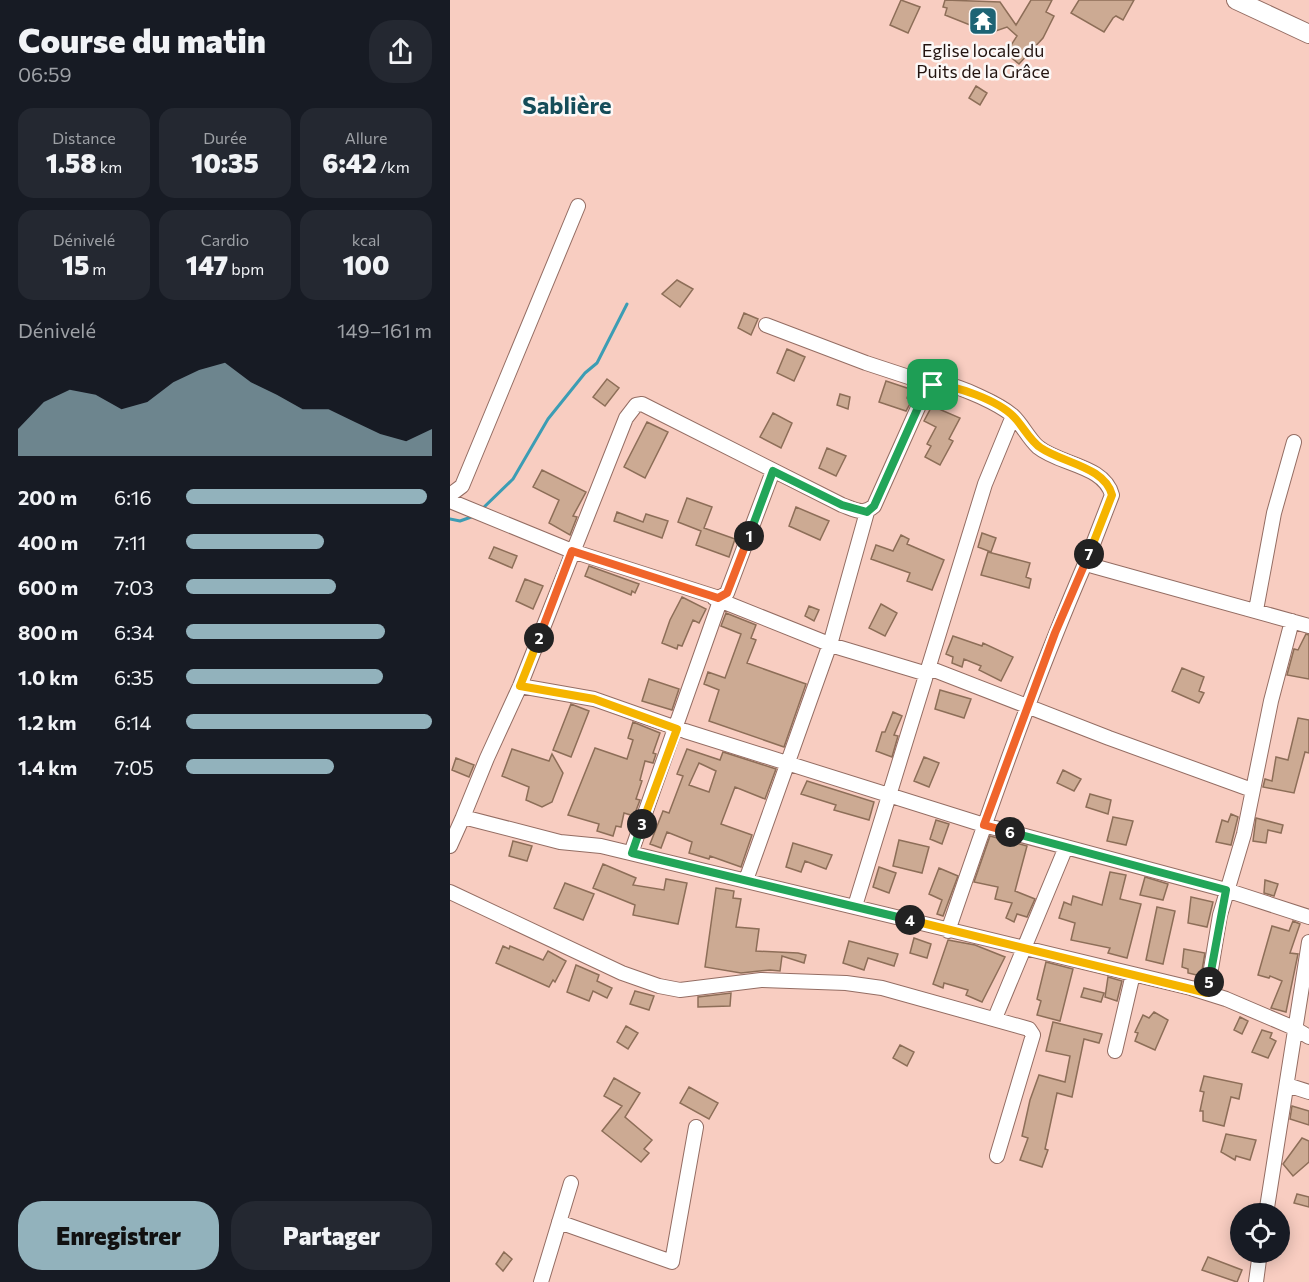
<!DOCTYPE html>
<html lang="fr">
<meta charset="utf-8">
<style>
:root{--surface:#171b24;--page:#242831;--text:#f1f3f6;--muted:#9ea1a6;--accent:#92b2bc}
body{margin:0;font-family:Commissioner,sans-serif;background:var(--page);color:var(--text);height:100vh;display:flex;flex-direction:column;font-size:22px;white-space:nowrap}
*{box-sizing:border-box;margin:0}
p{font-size:20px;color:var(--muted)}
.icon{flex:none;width:33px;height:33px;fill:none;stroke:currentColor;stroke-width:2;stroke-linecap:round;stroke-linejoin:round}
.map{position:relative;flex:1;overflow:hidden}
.panel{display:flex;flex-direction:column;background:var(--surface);width:450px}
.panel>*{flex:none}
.controls{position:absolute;left:780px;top:1203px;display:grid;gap:12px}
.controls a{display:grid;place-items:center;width:60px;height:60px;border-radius:50%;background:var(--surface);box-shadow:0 3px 15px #0003;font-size:30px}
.pin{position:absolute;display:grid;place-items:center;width:51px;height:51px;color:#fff;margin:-26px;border-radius:12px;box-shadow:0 3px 9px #0006}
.km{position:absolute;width:30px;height:30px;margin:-15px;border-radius:50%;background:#222;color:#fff;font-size:16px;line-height:30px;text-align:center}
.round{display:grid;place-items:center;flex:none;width:63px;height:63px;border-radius:24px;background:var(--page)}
.summary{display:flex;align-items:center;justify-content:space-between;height:102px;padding:0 18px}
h1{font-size:33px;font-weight:800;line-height:45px}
.stats{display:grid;grid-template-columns:repeat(3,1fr);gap:9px;height:102px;padding:6px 18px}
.stats div{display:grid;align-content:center;border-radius:15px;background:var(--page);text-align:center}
.stats b{font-size:26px;font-weight:800}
.stats small{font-size:16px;font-weight:400}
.stats p{font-size:16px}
.chart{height:168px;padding:12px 18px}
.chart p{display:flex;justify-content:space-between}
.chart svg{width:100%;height:108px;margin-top:6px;fill:var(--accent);opacity:.7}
.action{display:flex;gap:12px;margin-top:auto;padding:12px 18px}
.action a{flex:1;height:69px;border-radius:24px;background:var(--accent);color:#111;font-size:24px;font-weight:800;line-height:69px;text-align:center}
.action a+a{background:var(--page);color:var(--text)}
ul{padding:0 18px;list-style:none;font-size:20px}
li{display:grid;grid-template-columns:96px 72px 1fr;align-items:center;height:45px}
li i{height:15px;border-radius:8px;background:var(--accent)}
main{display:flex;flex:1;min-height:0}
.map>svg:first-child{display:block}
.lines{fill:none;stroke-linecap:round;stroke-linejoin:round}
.stream{stroke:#3c9db4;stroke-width:3}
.building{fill:#ccaa93;stroke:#8d6e58;stroke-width:1.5;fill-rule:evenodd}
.minor-casing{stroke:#946d63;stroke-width:16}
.major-casing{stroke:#946d63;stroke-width:20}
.minor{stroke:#fff;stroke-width:14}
.major{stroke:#fff;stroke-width:18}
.split-1-casing{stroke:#fff;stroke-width:12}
.split-2-casing{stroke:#fff;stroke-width:12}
.split-3-casing{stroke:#fff;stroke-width:12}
.split-4-casing{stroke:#fff;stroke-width:12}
.split-5-casing{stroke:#fff;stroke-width:12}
.split-6-casing{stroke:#fff;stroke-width:12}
.split-7-casing{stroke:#fff;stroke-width:12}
.split-8-casing{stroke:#fff;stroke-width:12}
.split-1{stroke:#22a559;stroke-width:8}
.split-2{stroke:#f0652b;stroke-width:8}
.split-3{stroke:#f5b400;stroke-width:8}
.split-4{stroke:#22a559;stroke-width:8}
.split-5{stroke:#f5b400;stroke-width:8}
.split-6{stroke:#22a559;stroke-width:8}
.split-7{stroke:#f0652b;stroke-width:8}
.split-8{stroke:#f5b400;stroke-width:8}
.labels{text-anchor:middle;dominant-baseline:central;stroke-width:5;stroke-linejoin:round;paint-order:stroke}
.poi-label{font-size:18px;fill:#231410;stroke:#fcf8f7}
.district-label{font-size:24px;font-weight:bold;fill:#154c59;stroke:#fcf8f7}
</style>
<main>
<section class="panel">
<div class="summary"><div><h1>Course du matin</h1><p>06:59</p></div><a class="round"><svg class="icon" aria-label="share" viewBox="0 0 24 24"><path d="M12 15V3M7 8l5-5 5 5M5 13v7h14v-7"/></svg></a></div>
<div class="stats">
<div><p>Distance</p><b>1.58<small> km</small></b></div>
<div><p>Durée</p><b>10:35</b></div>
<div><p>Allure</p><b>6:42<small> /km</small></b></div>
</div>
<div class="stats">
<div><p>Dénivelé</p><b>15<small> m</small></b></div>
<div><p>Cardio</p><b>147<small> bpm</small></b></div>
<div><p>kcal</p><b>100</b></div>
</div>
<div class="chart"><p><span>Dénivelé</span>149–161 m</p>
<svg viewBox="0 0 160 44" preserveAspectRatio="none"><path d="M0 44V33L10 22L20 17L30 19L40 25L50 22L60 14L70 9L80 6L90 14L100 19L110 25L120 25L130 30L140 35L150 38L160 33V44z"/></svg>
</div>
<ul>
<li><b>200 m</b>6:16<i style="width:98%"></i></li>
<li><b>400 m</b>7:11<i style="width:56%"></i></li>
<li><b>600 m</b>7:03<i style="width:61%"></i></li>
<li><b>800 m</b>6:34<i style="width:81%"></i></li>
<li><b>1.0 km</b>6:35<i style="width:80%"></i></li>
<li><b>1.2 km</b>6:14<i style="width:100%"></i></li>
<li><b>1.4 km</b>7:05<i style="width:60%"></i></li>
</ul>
<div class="action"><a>Enregistrer</a><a>Partager</a></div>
</section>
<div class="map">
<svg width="859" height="1282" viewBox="0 0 859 1282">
<rect width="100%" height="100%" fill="#f8cdc1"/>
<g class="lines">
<path class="stream" d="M31,510l32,-31 35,-60 37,-46 12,-10 30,-59
M0,519l10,2 14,-5"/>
</g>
<path class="building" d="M451,0l19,7 -12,26 -18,-8z
M495,0l55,2 16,23 15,-25h21l-6,12 8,4 -11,22 -24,26 -13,-11 11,-17 -10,-9 -17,6 -45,-18 2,-7 -4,-1z
M629,0h55l-11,20 -7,-4 -3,2 -9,14 -33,-19z
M526,86l11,7 -7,12 -11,-7z
M227,280l16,9 -13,18 -18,-13z
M294,313l14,6 -7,16 -13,-7z
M337,349l18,8 -11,24 -17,-8z
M157,379l12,9 -14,18 -12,-9z
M436,381l24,8 -3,9 5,2 -6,11 -27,-9z
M390,394l10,3 -2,12 -11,-4z
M482,406l28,12 -11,21 4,2 -13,24 -15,-8 6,-11 -4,-2 9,-17 -12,-6z
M323,413l19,10 -11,25 -21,-11z
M197,422l21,10 -23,46 -21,-11z
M377,448l19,8 -10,20 -17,-8z
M92,470l44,22 -13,24 4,1 -7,18 -21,-12 10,-23 -26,-13z
M237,498l25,9 -8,21 31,11 -6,18 -33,-12 5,-14 -23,-9z
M346,507l33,14 -9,19 -31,-14z
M167,512l26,10 3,-8 22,7 -6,17 -48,-17z
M532,533l14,5 -5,14 -13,-5z
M451,535l8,4 -2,5 37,16 -12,30 -25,-9 3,-8 -39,-14 5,-14 17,6z
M44,547l23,9 -5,12 -23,-10z
M538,552l42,11 -4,14 5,2 -2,9 -48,-13z
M139,566l50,18 -4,9 -3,-2 -1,4 -46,-19z
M75,579l18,7 -10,23 -17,-8z
M232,597l24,12 -7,14 -6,-3 -11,26 -4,-1 -1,4 -15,-6 8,-23z
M431,604l16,9 -12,23 -16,-8z
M359,606l10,4 -5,11 -9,-5z
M276,613l30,12 -5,13 5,2 -9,23 59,21 -22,63 -75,-26 10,-31 -15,-6 4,-12 17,6 16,-44 -20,-8z
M856,634l3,1v44l-22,-4 7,-26 4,1z
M503,636l29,10 1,-3 30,14 -12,24 -22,-11 2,-4 -17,-7 -2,8 -10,-4 1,-6 -7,-3z
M732,668l22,9 -5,14 5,2 -5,10 -27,-12z
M199,679l30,10 -7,21 -30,-9z
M490,690l31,9 -7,19 -29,-9z
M121,704l18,7 -18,46 -18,-7z
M443,712l9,4 -8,19 4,1 -6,21 -16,-6 6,-19h3z
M848,718l11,2v33l-4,-1 -11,41 -31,-6 2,-8 7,2 4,-24 12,3z
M183,722l27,11 -7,20 3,1 -3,9 -8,-2 -5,19 2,1 -6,18 4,1 -6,16 -10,-3 -3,14 -5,-1 -3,10 -16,-5 2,-7 -31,-9 27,-67 32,11 6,-19 -5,-2z
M62,749l37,12 3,-7 11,19 -11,29 -10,5 -16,-7 3,-13 -27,-11z
M237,749l33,11 3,-8 53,17 -11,30 -30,-12 -14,37 31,11 -11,32 -31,-11 -1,3 -20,-6 3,-11 -25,-10 -6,16 -11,-4 13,-33 6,2 14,-37 -6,-2zM249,763l17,8 -7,21 -20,-7z
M474,757l15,6 -10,24 -15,-6z
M6,758l18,7 -5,12 -17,-7z
M613,770l18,9 -7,12 -17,-8z
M357,781l67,21 -5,18 -35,-10 2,-5 -35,-11z
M640,794l21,6 -3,14 -22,-7z
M781,814l7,3 -7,28 -15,-3 6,-22 6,2z
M663,817l20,4 -7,24 -19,-4z
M806,818l27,7 -2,8 -13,-3 -2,13 -13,-2z
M486,820l13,4 -7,20 -12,-5z
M540,836l37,10 -12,45 20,8 -8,18 -10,-3 -3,8 -8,-4 6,-15 -17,-4 3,-12 -24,-5z
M449,840l30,7 -7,26 -29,-7z
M63,841l19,5 -5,15 -18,-5z
M343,843l39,12 -6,14 -21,-8 -4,11 -15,-5z
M153,864l33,14 -3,7 31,5 2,-11 21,4 -9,41 -45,-9 2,-10 -42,-17z
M429,867l17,6 -7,20 -16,-6z
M489,868l19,8 -15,40 -6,-2 5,-14 -13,-6z
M660,872l16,3 -6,24 21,5 -14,54 -19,-5 2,-5 -39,-8 4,-17 -16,-5 5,-16 7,3 2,-9 29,9z
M695,877l23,7 -5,16 -23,-5z
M815,880l13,4 -4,12 -10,-3z
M115,883l29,11 -11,26 -29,-12z
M266,888l18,3 -1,7 8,1 -5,28 23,2 -3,22 42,2 8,2 -2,8 -22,-7 -2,15 -10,-1 -29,3 -36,-6z
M741,897l22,5 -6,25 -19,-4z
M707,907l18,4 -12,53 -17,-4z
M843,921l7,3 -10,29 8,1 -12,58 -15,-4 11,-27 -12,-5 -1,2 -11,-3 14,-49 17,5z
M464,938l17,6 -4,14 -17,-5z
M498,940l27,5 30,12 -23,45 -16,-7 2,-5 -24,-7 -1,5 -10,-4z
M399,941l49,13 -4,12 -26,-8 -4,12 -21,-7z
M53,946l6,3 1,-3 33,14 5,-9 18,10 -11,21 -2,-2 -4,7 -53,-24z
M734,949l21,4 -4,23 -13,-3v-4l-6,-2z
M596,962l27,7 -13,52 -23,-6 4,-14 -4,-2z
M126,965l23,10 -2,6 15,7 -5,10 -14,-7 -4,10 -22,-9z
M658,977l14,4 -5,20 -12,-4z
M634,988l20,5 -3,9 -20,-5z
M185,991l19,5 -5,14 -19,-6z
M281,993l-1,13 -32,1v-10z
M704,1012l14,8 -13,30 -20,-9 3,-8 -3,-1 8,-17 6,3z
M790,1017l8,4 -6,13 -8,-4z
M603,1022l49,12 -3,9 -15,-4 -12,58 -15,-4 -12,56 3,1 -6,17 -22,-7 8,-22 -6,-2 8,-36 9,-25 26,7 5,-26 -24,-5z
M176,1026l12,7 -10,16 -11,-7z
M812,1030l10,3 -2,5 6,3 -8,17 -16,-6z
M450,1045l14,7 -7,14 -14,-8z
M754,1076l38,8 -3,15 -8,-2 -7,29 -21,-5v-10h-3l4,-19 -4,-1z
M164,1078l26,15 -15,24 27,23 -8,9 5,4 -8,9 -39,-31 20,-25 -18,-10z
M239,1087l29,16 -9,16 -29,-16z
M842,1106l17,5v14l-19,-6z
M776,1134l30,6 -6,20 -14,-4 -1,4 -14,-8z
M852,1138l7,3v21l-16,14 -10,-12z
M847,1194l12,3v10l-15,-4z
M54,1252l8,7 -9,12 -7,-7z
M758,1257l34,13 -5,12 -35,-12z"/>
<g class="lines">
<g class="minor-casing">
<path id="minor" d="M316,325l100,38 67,22
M0,495l12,-9 116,-280
M0,501l122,50 147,47 8,-5 46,-122
M264,598l120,48 93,28
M806,610l18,-97 20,-71
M479,668l180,70 143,52
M70,686l74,13 91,32 299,94 242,65 83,27
M13,817l24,-59 33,-72 106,-268 10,-13 6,-1 200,101c12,4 21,11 32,1l51,-114c6,-6 11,-9 20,-8 17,3 54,20 67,31 10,9 16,23 26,32 22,18 66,18 74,48l-24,62 5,9 216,60
M0,846l13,-29 97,25 41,4 590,142 35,11 68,29 15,9
M181,853l89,-252
M296,880l85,-239 36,-129
M0,892l172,81 37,13 21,4 81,-10 85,3 36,5 147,41 4,6 -36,121
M405,906l130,-422 28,-68
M498,931c43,-126 87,-252 140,-374
M757,993l13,-78 24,-81 27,-133 21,-80
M545,1018l71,-171
M665,1051l18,-77
M837,1085l22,7
M816,1214l43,-272
M109,1222l113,40 24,-135
M91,1282l30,-99
M806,1282l4,-30"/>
</g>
<g class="major-casing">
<path id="major" d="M786,0l73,34"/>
</g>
<use href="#minor" class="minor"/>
<use href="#major" class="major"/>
</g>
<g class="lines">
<g class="split-1-casing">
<path id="split-1" d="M299,536l24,-65 69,34 25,7 7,-6 51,-114 8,-7"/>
</g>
<g class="split-2-casing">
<path id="split-2" d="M89,638l33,-87 146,47 9,-5 22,-57"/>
</g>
<g class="split-3-casing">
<path id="split-3" d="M89,638l-19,48 74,13 83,30 -35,95"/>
</g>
<g class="split-4-casing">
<path id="split-4" d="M192,824l-10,29 278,67"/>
</g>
<g class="split-5-casing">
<path id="split-5" d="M460,920l297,73 2,-11"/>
</g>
<g class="split-6-casing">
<path id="split-6" d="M560,832l216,58 -17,92"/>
</g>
<g class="split-7-casing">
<path id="split-7" d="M560,832l-26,-7 71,-192 34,-79"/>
</g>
<g class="split-8-casing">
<path id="split-8" d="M483,385c21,-1 66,16 81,32 9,9 16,24 27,31 22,15 64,19 71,47l-23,59"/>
</g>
<use href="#split-1" class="split-1"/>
<use href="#split-2" class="split-2"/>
<use href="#split-3" class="split-3"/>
<use href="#split-4" class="split-4"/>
<use href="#split-5" class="split-5"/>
<use href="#split-6" class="split-6"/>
<use href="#split-7" class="split-7"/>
<use href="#split-8" class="split-8"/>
</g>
<defs>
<g id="temple-square" transform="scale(1.5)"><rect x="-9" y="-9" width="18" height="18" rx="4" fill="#1d6374" stroke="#fcf8f7"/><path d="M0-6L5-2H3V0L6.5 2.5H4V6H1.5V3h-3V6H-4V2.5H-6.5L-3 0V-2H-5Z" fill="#fff"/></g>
</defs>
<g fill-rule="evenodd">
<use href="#temple-square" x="533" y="21"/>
</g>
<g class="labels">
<g class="poi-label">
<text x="533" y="50">Eglise locale du<tspan x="533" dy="21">Puits de la Grâce</tspan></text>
</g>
<g class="district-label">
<text x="117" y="104">Sablière</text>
</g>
</g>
</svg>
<div class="controls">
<a><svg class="icon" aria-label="locate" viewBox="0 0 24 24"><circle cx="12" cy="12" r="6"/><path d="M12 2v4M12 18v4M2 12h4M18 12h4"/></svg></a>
</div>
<div class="pin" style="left:483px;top:385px;background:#1e9e55"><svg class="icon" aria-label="arrive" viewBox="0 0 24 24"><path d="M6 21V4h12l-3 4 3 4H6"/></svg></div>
<b class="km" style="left:299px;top:536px">1</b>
<b class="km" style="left:89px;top:638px">2</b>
<b class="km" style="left:192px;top:824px">3</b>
<b class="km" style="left:460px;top:920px">4</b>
<b class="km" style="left:759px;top:982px">5</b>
<b class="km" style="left:560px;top:832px">6</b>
<b class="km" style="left:639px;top:554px">7</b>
</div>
</main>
